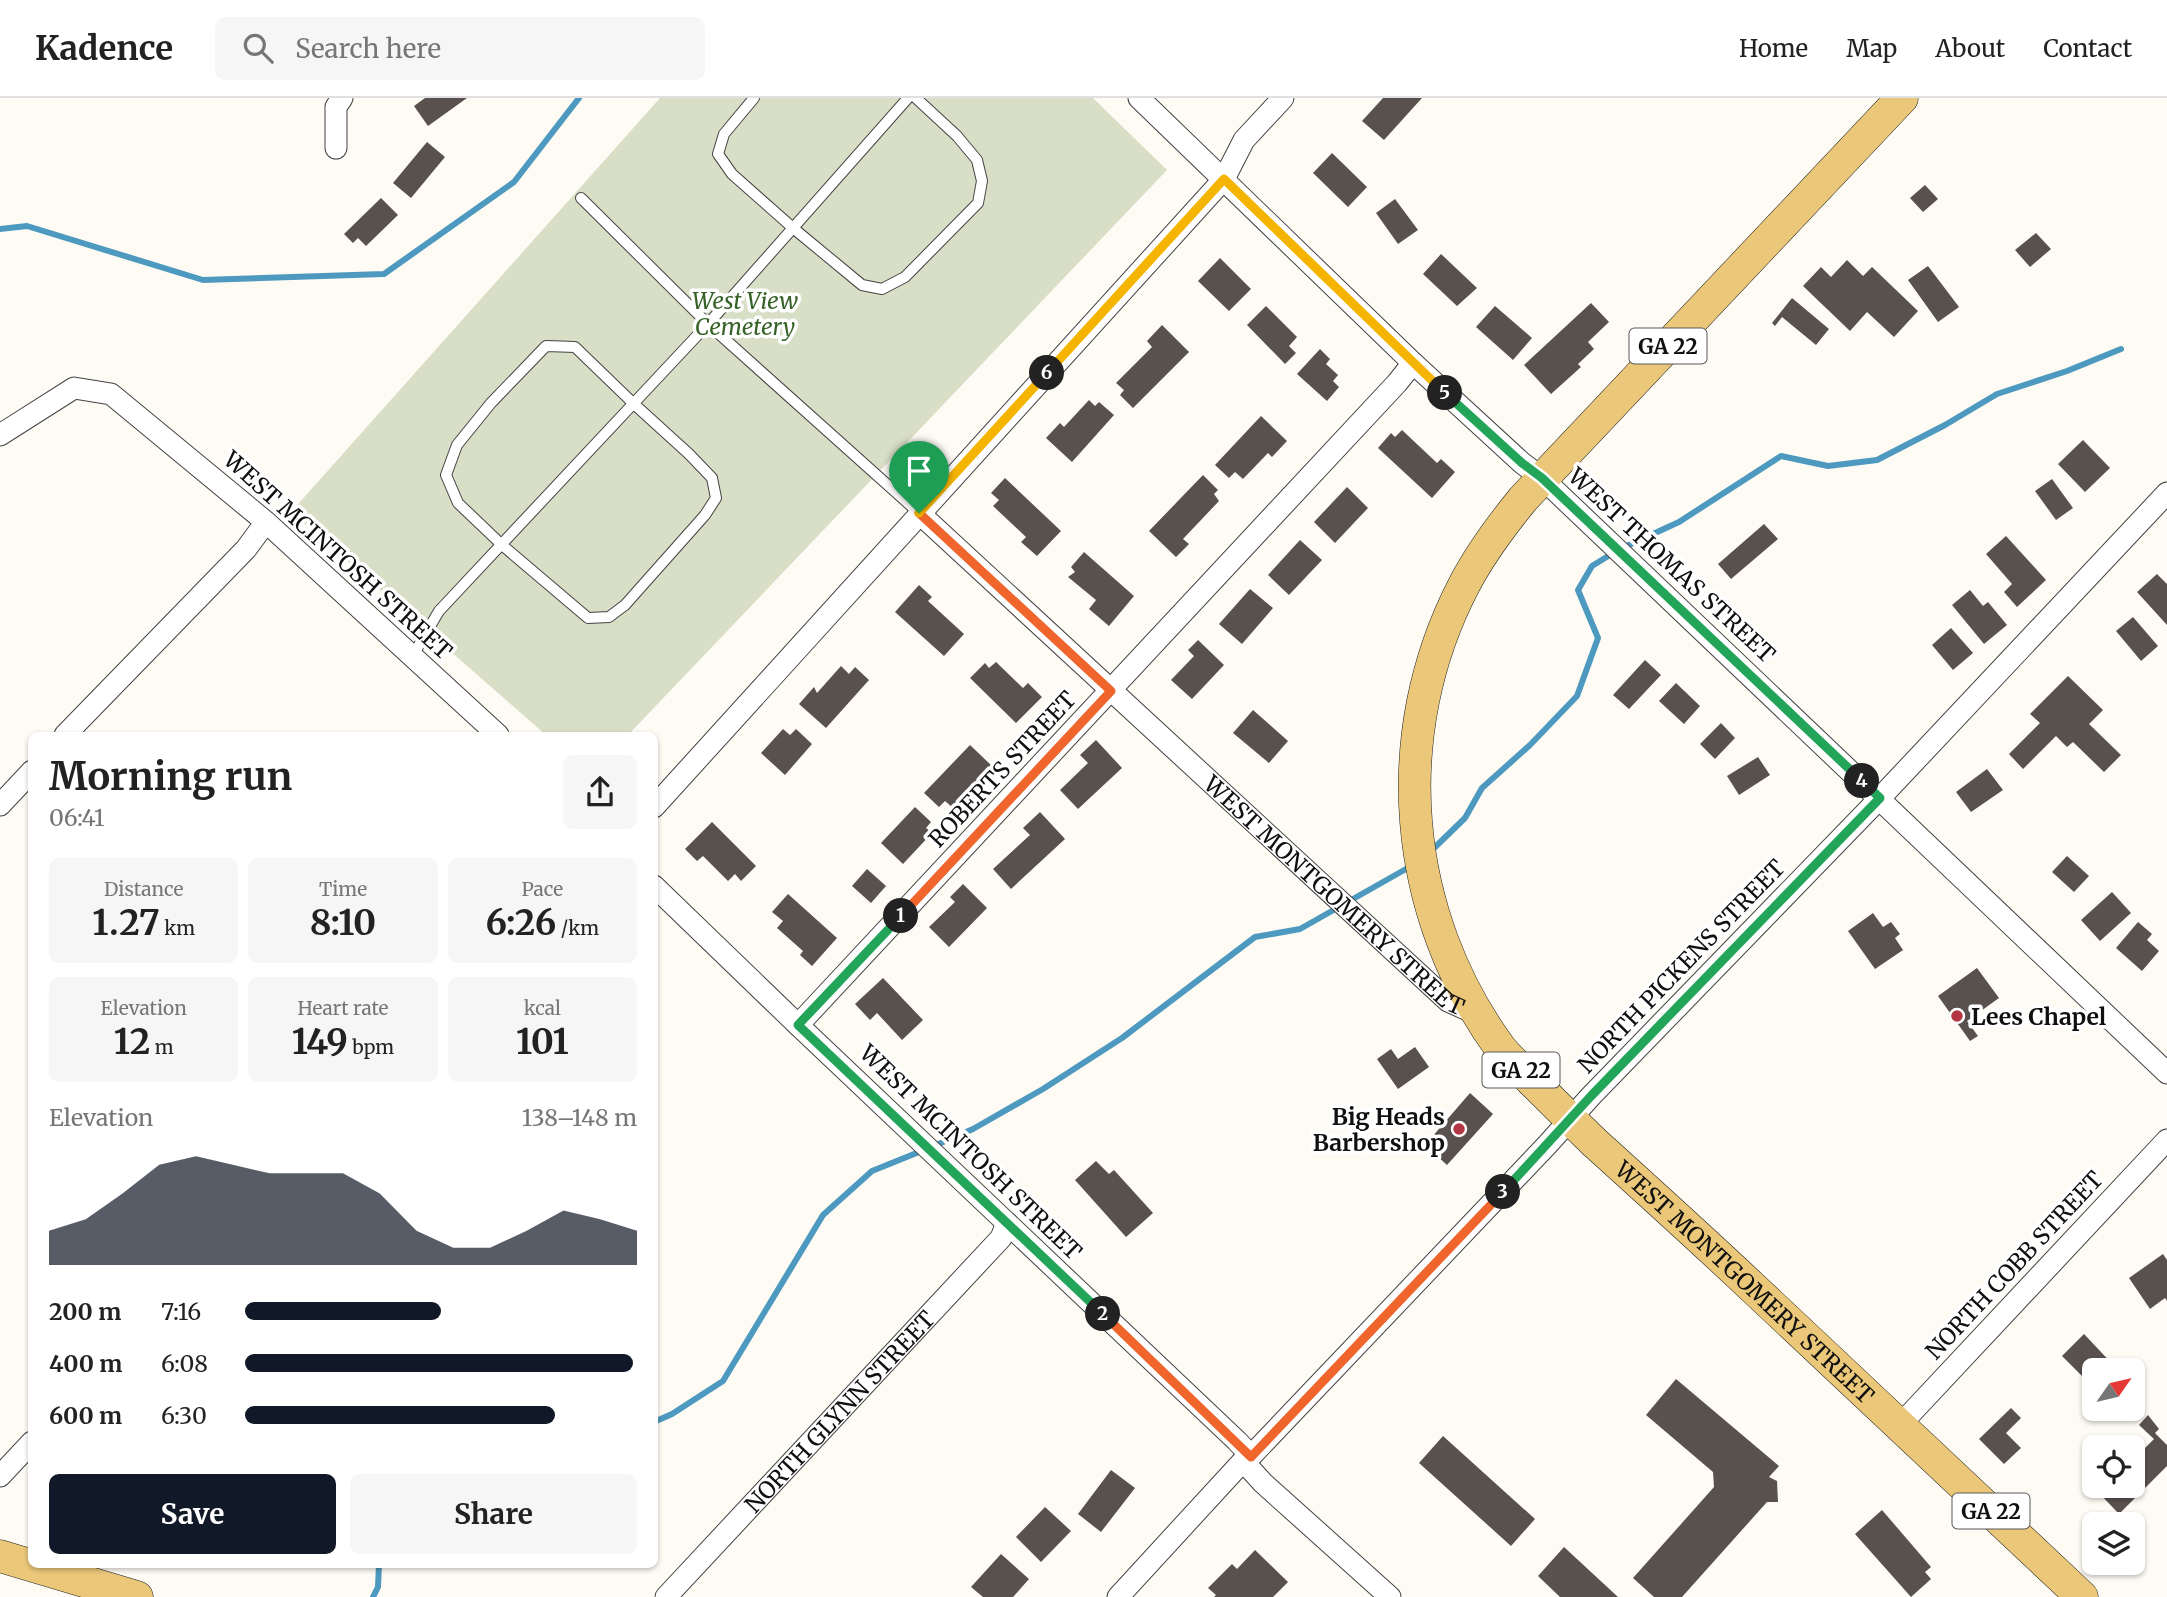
<!DOCTYPE html>
<meta charset="utf-8">
<style>
:root{--surface:#fff;--page:#f6f6f6;--text:#222;--muted:#767676;--line:#e0e0e0;--accent:#111827}
body{margin:0;font-family:Merriweather,serif;background:var(--page);color:var(--text);height:100vh;display:flex;flex-direction:column;font-size:26px;white-space:nowrap}
*{box-sizing:border-box;margin:0}
p{font-size:23px;color:var(--muted)}
.icon{flex:none;width:38px;height:38px;fill:none;stroke:currentColor;stroke-width:2;stroke-linecap:round;stroke-linejoin:round}
.map{position:relative;flex:1;overflow:hidden}
.drawer{position:absolute;left:28px;top:634px;width:630px;height:836px;display:flex;flex-direction:column;background:var(--surface);border-radius:10px;box-shadow:0 2px 5px #0004}
.drawer>*{flex:none}
.needle{width:46px;rotate:56deg}
.controls{position:absolute;left:2082px;top:1260px;display:grid;gap:14px}
.controls a{display:grid;place-items:center;width:63px;height:63px;border-radius:10px;background:var(--surface);box-shadow:0 2px 5px #0004;font-size:35px}
.pin{position:absolute;display:grid;place-items:center;width:60px;height:60px;color:#fff;margin:-72px -30px;border-radius:50% 50% 50% 0;rotate:-45deg;box-shadow:0 0 7px #0007}
.pin .icon{rotate:45deg}
.km{position:absolute;width:35px;height:35px;margin:-18px;border-radius:50%;background:#222;color:#fff;font-size:19px;line-height:35px;text-align:center}
.round{display:grid;place-items:center;flex:none;width:74px;height:74px;border-radius:10px;background:var(--page)}
.headline{display:flex;align-items:center;justify-content:space-between;height:119px;padding:0 21px}
h1{font-size:38px;font-weight:700;line-height:52px}
.metrics{display:grid;grid-template-columns:repeat(3,1fr);gap:10px;height:119px;padding:7px 21px}
.metrics div{display:grid;align-content:center;border-radius:10px;background:var(--page);text-align:center}
.metrics b{font-size:35px;font-weight:700}
.metrics small{font-size:19px;font-weight:400}
.metrics p{font-size:19px}
.chart{height:196px;padding:14px 21px}
.chart p{display:flex;justify-content:space-between}
.chart svg{width:100%;height:126px;margin-top:7px;fill:var(--accent);opacity:.7}
.action{display:flex;gap:14px;margin-top:auto;padding:14px 21px}
.action a{flex:1;height:80px;border-radius:10px;background:var(--accent);color:#fff;font-size:28px;font-weight:700;line-height:80px;text-align:center}
.action a+a{background:var(--page);color:var(--text)}
ul{padding:0 21px;list-style:none;font-size:23px}
li{display:grid;grid-template-columns:112px 84px 1fr;align-items:center;height:52px}
li i{height:18px;border-radius:9px;background:var(--accent)}
header{display:flex;align-items:center;gap:42px;box-sizing:border-box;height:98px;padding:0 35px;background:var(--surface);border-bottom:2px solid var(--line)}
header strong{font-size:33px}
nav{display:flex;gap:38px;margin-inline-start:auto;font-size:24px}
.search{width:490px;height:63px;background:var(--page);display:flex;align-items:center;gap:18px;box-sizing:border-box;padding:0 24px;border-radius:10px;color:var(--muted);font-size:26px}
.map>svg:first-child{display:block}
.cemetery{fill:#d9dfc6}
.lines{fill:none;stroke-linecap:round;stroke-linejoin:round}
.stream{stroke:#4d99bf;stroke-width:6}
.building{fill:#58514e}
.service-casing{stroke:#434343;stroke-width:12}
.minor-casing{stroke:#434343;stroke-width:23}
.primary-casing{stroke:#212121;stroke-width:33}
.service{stroke:#fff;stroke-width:10}
.minor{stroke:#fff;stroke-width:21}
.primary{stroke:#eac779;stroke-width:32}
.split-1-casing{stroke:#fff;stroke-width:14}
.split-2-casing{stroke:#fff;stroke-width:14}
.split-3-casing{stroke:#fff;stroke-width:14}
.split-4-casing{stroke:#fff;stroke-width:14}
.split-5-casing{stroke:#fff;stroke-width:14}
.split-6-casing{stroke:#fff;stroke-width:14}
.split-7-casing{stroke:#fff;stroke-width:14}
.split-1{stroke:#f0652b;stroke-width:9}
.split-2{stroke:#22a559;stroke-width:9}
.split-3{stroke:#f0652b;stroke-width:9}
.split-4{stroke:#22a559;stroke-width:9}
.split-5{stroke:#22a559;stroke-width:9}
.split-6{stroke:#f5b400;stroke-width:9}
.split-7{stroke:#f5b400;stroke-width:9}
.poi-dot{fill:#b23645;stroke:#fff;stroke-width:2.5}
.labels{text-anchor:middle;dominant-baseline:central;stroke-width:7;stroke-linejoin:round;paint-order:stroke}
.shield{fill:#fff;stroke:#585858;stroke-width:2}
.shield-label{font-size:21px;font-weight:bold;fill:#101010}
.park-label{font-size:23px;font-style:italic;fill:#376227;stroke:#fff}
.street-label{font-size:23px;fill:#101010;stroke:#fff}
.poi-label{font-size:23px;font-weight:bold;fill:#101010;stroke:#fff;text-anchor:start}
</style>
<header>
<strong>Kadence</strong>
<div class="search"><svg class="icon" aria-label="search" viewBox="0 0 24 24"><circle cx="10" cy="10" r="6"/><path d="M15 15l6 6"/></svg>Search here</div>
<nav><a>Home</a><a>Map</a><a>About</a><a>Contact</a></nav>
</header>
<div class="map">
<svg width="2167" height="1499" viewBox="0 0 2167 1499">
<rect width="100%" height="100%" fill="#fefbf5"/>
<path class="cemetery" d="M660,0h433l74,72 -539,565h-82l-255,-223z"/>
<g class="lines">
<path class="stream" d="M0,131l27,-3 176,54 181,-6 130,-92 65,-84
M1430,754l35,-34 17,-30 48,-43 47,-49 21,-58 -20,-48 14,-24 26,-16 61,-28 102,-66 47,10 49,-6 68,-35 52,-31 70,-23 54,-22
M934,1048l39,-17 70,-40 79,-51 133,-101 45,-8 113,-64
M654,1324l18,-8 51,-33 100,-166 49,-44 52,-21
M373,1499l5,-10 1,-23"/>
</g>
<path class="building" d="M425,0h42l-39,28 -14,-20z
M1383,0h39l-38,42 -22,-19z
M427,44l18,15 -34,41 -18,-15z
M1332,55l35,34 -19,20 -35,-34z
M1925,87l13,14 -15,13 -13,-14z
M381,100l17,17 -32,31 -8,-8 -5,5 -9,-9z
M1395,101l23,31 -20,14 -22,-31z
M2036,135l15,16 -21,18 -15,-17z
M1441,156l36,34 -20,18 -34,-32z
M1220,160l31,31 -22,22 -31,-30z
M1847,162l16,16 9,-9 46,44 -24,26 -27,-25 -17,19 -47,-45 18,-19 10,10z
M1928,168l31,41 -21,15 -30,-42z
M1792,200l37,31 -13,16 -34,-28 -7,9 -3,-3z
M1591,205l18,19 -21,20 6,7 -16,15 3,3 -30,27 -27,-29z
M1266,208l31,31 -8,9 7,7 -11,11 -38,-39z
M1495,208l37,32 -19,22 -37,-33z
M1162,227l27,27 -56,56 -13,-13 4,-5 -8,-7 36,-36 -5,-6z
M1320,251l10,10 -4,5 12,11 -5,6 6,6 -12,14 -30,-27z
M1089,302l6,6 4,-4 15,13 -42,47 -26,-24 14,-15 4,4z
M1261,318l26,25 -15,16 -4,-4 -25,26 -8,-7 -6,6 -14,-13z
M1402,332l35,33 4,-4 14,13 -23,26 -54,-50 13,-15 4,4z
M2083,342l27,28 -25,24 -27,-28z
M1203,377l15,15 -4,4 5,7 -36,38 6,5 -13,13 -27,-26z
M1005,380l56,53 -24,25 -16,-14 5,-5 -33,-31 6,-6 -8,-7z
M2052,381l21,29 -17,12 -21,-29z
M1347,389l21,21 -33,35 -21,-21z
M1764,426l14,15 -47,40 -13,-15z
M2006,438l40,44 -29,27 -13,-15 8,-8 -26,-30z
M1300,442l22,20 -33,35 -21,-20z
M1084,454l50,44 -25,30 -20,-17 7,-9 -28,-23 7,-5 -4,-5z
M2157,476l10,10v41l-30,-33z
M919,487l13,12 -4,4 36,33 -20,22 -49,-44z
M1250,491l23,19 -31,36 -23,-20z
M1970,492l13,16 5,-4 19,23 -23,19 -32,-39z
M2133,519l25,29 -17,15 -25,-30z
M1951,530l22,25 -20,17 -21,-25z
M1198,542l26,25 -32,34 -21,-19 23,-24 -6,-6z
M1645,562l16,15 -32,34 -16,-14z
M996,564l27,26 5,-5 14,14 -26,26 -46,-45 15,-15 4,5z
M841,568l8,8 6,-7 14,13 -43,48 -27,-24 15,-17 3,6z
M2068,578l35,34 -14,14 32,31 -17,17 -31,-30 -6,5 -11,-11 -33,33 -14,-15 31,-31 -10,-9z
M1676,585l24,23 -16,18 -25,-23z
M1253,612l35,31 -19,22 -36,-30z
M1721,625l14,15 -20,21 -15,-15z
M783,631l7,6 6,-6 16,15 -27,31 -24,-22z
M1096,642l26,28 -44,41 -18,-19 28,-27 -8,-8z
M970,647l22,21 -39,42 -8,-7 -6,6 -15,-14z
M1758,659l12,18 -31,20 -12,-19z
M1987,671l16,21 -32,22 -15,-20z
M915,709l16,15 -5,6 6,5 -29,31 -22,-21z
M1040,714l25,27 -54,50 -18,-20 37,-34 -7,-7z
M712,724l44,44 -15,15 -6,-7 -7,7 -25,-25 -6,5 -12,-12z
M2067,758l22,20 -15,16 -22,-20z
M867,771l19,17 -15,17 -19,-17z
M963,786l24,24 -38,39 -20,-20 26,-25 -5,-5z
M2112,794l19,21 -31,28 -19,-21z
M788,796l49,44 -25,28 -12,-11 3,-4 -26,-23 6,-7 -11,-9z
M1873,815l10,14 8,-5 9,12 -5,4 8,12 -28,19 -27,-38z
M2138,824l14,12 -5,6 12,11 -17,20 -26,-23z
M1977,870l22,30 -32,23 11,15 -8,5 -32,-45z
M883,880l40,42 -21,20 -25,-27 -7,7 -15,-16z
M1415,949l14,20 -31,22 -21,-30 14,-10 7,10z
M1470,995l23,21 -46,51 -22,-20z
M1096,1063l13,13 5,-4 39,43 -27,24 -51,-57z
M2163,1156l4,6v41l-2,-3 -15,11 -21,-31z
M2084,1236l34,36h-23v19l-33,-33z
M1676,1281l103,87 -10,11 8,4 1,21h-11l-85,95h-28l-21,-19 81,-91 -1,-15 -67,-57z
M2011,1310l10,10 -15,15 15,15 -17,16 -25,-25z
M2148,1317l11,14 -4,4 12,12v21l-48,48 -19,-20 8,-8h25v-26l21,-21 -15,-14z
M1443,1338l92,83 -24,27 -92,-83z
M1111,1372l24,18 -34,44 -23,-18z
M1045,1409l26,24 -30,31 -25,-25z
M1882,1412l49,57 -6,5 6,7 -20,18 -56,-63z
M1564,1449l54,50h-58l-22,-21z
M1255,1452l33,32 -15,15h-59l2,-2 -8,-7 24,-24 5,5z
M1001,1456l28,25 -16,18h-30l-12,-10z"/>
<g class="lines">
<g class="service-casing">
<path id="service" d="M754,0l-30,36 -6,20 14,20 61,54 69,57 20,4 23,-12 73,-74 4,-22 -5,-21 -20,-24 -41,-38
M908,0l-200,226 211,189
M546,248l29,1 59,57 55,50 23,24 4,20 -11,17 -80,90 -16,12 -21,1 -86,-73 -44,-42 -12,-28 11,-30 34,-42z
M412,559l27,-46 269,-287 -127,-126"/>
</g>
<g class="minor-casing">
<g id="minor">
<path d="M1139,0l274,265 109,100 20,15 625,595"/>
<path d="M336,50v-41l6,-9"/>
<path d="M0,337l74,-47 37,6 155,128 232,213"/>
<path id="s1" d="M919,415l529,488 31,14"/>
<path d="M65,637l181,-186 20,-27"/>
<path d="M0,707l32,-34"/>
<path d="M654,709l570,-628 20,-39 39,-42"/>
<path d="M654,788l144,139 439,416 14,15"/>
<path d="M798,927l599,-642 16,-20"/>
<path d="M1899,1328l268,-286"/>
<path d="M1243,1363l20,22 127,114"/>
<path d="M0,1378l32,-34"/>
<path id="s2" d="M666,1499l335,-359 6,-15"/>
<path d="M1118,1499l125,-136 8,-5 297,-312 43,-48 289,-298 287,-305"/>
</g>
</g>
<g class="primary-casing">
<g id="primary">
<path id="s3" d="M1902,0l-379,401c-22,27 -43,55 -59,86 -78,150 -62,329 37,464 9,11 20,20 29,30 22,22 43,43 65,64 52,47 104,94 155,142 110,104 221,208 332,312"/>
<path d="M0,1458l137,41"/>
</g>
</g>
<use href="#service" class="service"/>
<use href="#minor" class="minor"/>
<use href="#primary" class="primary"/>
</g>
<g class="lines">
<g class="split-1-casing">
<path id="split-1" d="M901,818l210,-225 -192,-178"/>
</g>
<g class="split-2-casing">
<path id="split-2" d="M901,818l-103,109 305,289"/>
</g>
<g class="split-3-casing">
<path id="split-3" d="M1103,1216l148,143 252,-265"/>
</g>
<g class="split-4-casing">
<path id="split-4" d="M1503,1094l88,-96 289,-298 -18,-17"/>
</g>
<g class="split-5-casing">
<path id="split-5" d="M1445,295l77,70 20,15 320,303"/>
</g>
<g class="split-6-casing">
<path id="split-6" d="M1047,275l177,-194 221,214"/>
</g>
<g class="split-7-casing">
<path id="split-7" d="M919,415l128,-140"/>
</g>
<use href="#split-1" class="split-1"/>
<use href="#split-2" class="split-2"/>
<use href="#split-3" class="split-3"/>
<use href="#split-4" class="split-4"/>
<use href="#split-5" class="split-5"/>
<use href="#split-6" class="split-6"/>
<use href="#split-7" class="split-7"/>
</g>
<g class="poi-dot">
<circle cx="1957" cy="918" r="7"/>
<circle cx="1459" cy="1031" r="7"/>
</g>
<g class="labels">
<g class="shield">
<rect x="1629.5" y="230.5" width="77" height="35" rx="5"/>
<rect x="1482.5" y="954.5" width="77" height="35" rx="5"/>
<rect x="1952.5" y="1395.5" width="77" height="35" rx="5"/>
</g>
<g class="shield-label">
<text x="1668" y="248">GA 22</text>
<text x="1521" y="972">GA 22</text>
<text x="1991" y="1413">GA 22</text>
</g>
<g class="park-label">
<text x="745" y="202">West View<tspan x="745" dy="26">Cemetery</tspan></text>
</g>
<g class="street-label">
<text transform="translate(338 457) rotate(42)">WEST MCINTOSH STREET</text>
<text transform="translate(1672 467) rotate(43)">WEST THOMAS STREET</text>
<text transform="translate(1002 671) rotate(-47)">ROBERTS STREET</text>
<text stroke="none"><textPath href="#s1" startOffset="565">WEST MONTGOMERY STREET</textPath></text>
<text transform="translate(1681 868) rotate(-46)">NORTH PICKENS STREET</text>
<text transform="translate(971 1054) rotate(44)">WEST MCINTOSH STREET</text>
<text transform="translate(2014 1167) rotate(-47)">NORTH COBB STREET</text>
<text stroke="none"><textPath href="#s3" startOffset="1484">WEST MONTGOMERY STREET</textPath></text>
<text stroke="none"><textPath href="#s2" startOffset="254">NORTH GLYNN STREET</textPath></text>
</g>
<g class="poi-label">
<text x="1971" y="918">Lees Chapel</text>
<text x="1445" y="1018" text-anchor="end">Big Heads<tspan x="1445" dy="26">Barbershop</tspan></text>
</g>
</g>
</svg>
<div class="controls">
<a><svg class="needle" viewBox="-14 -14 28 28"><path d="M0-13l5 13h-10z" fill="#e53935"/><path d="M0 13l5-13h-10z" fill="#767676"/></svg></a>
<a><svg class="icon" aria-label="locate" viewBox="0 0 24 24"><circle cx="12" cy="12" r="6"/><path d="M12 2v4M12 18v4M2 12h4M18 12h4"/></svg></a>
<a><svg class="icon" aria-label="layers" viewBox="0 0 24 24"><path d="M12 4l9 5-9 5-9-5zM3 14l9 5 9-5"/></svg></a>
</div>
<div class="pin" style="left:919px;top:415px;background:#1e9e55"><svg class="icon" aria-label="arrive" viewBox="0 0 24 24"><path d="M6 21V4h12l-3 4 3 4H6"/></svg></div>
<b class="km" style="left:901px;top:818px">1</b>
<b class="km" style="left:1103px;top:1216px">2</b>
<b class="km" style="left:1503px;top:1094px">3</b>
<b class="km" style="left:1862px;top:683px">4</b>
<b class="km" style="left:1445px;top:295px">5</b>
<b class="km" style="left:1047px;top:275px">6</b>
<section class="drawer">
<div class="headline"><div><h1>Morning run</h1><p>06:41</p></div><a class="round"><svg class="icon" aria-label="share" viewBox="0 0 24 24"><path d="M12 15V3M7 8l5-5 5 5M5 13v7h14v-7"/></svg></a></div>
<div class="metrics">
<div><p>Distance</p><b>1.27<small> km</small></b></div>
<div><p>Time</p><b>8:10</b></div>
<div><p>Pace</p><b>6:26<small> /km</small></b></div>
</div>
<div class="metrics">
<div><p>Elevation</p><b>12<small> m</small></b></div>
<div><p>Heart rate</p><b>149<small> bpm</small></b></div>
<div><p>kcal</p><b>101</b></div>
</div>
<div class="chart"><p><span>Elevation</span>138–148 m</p>
<svg viewBox="0 0 160 44" preserveAspectRatio="none"><path d="M0 44V32L10 28L20 19L30 9L40 6L50 9L60 12L70 12L80 12L90 19L100 32L110 38L120 38L130 32L140 25L150 28L160 32V44z"/></svg>
</div>
<ul>
<li><b>200 m</b>7:16<i style="width:50%"></i></li>
<li><b>400 m</b>6:08<i style="width:99%"></i></li>
<li><b>600 m</b>6:30<i style="width:79%"></i></li>
</ul>
<div class="action"><a>Save</a><a>Share</a></div>
</section>
</div>
